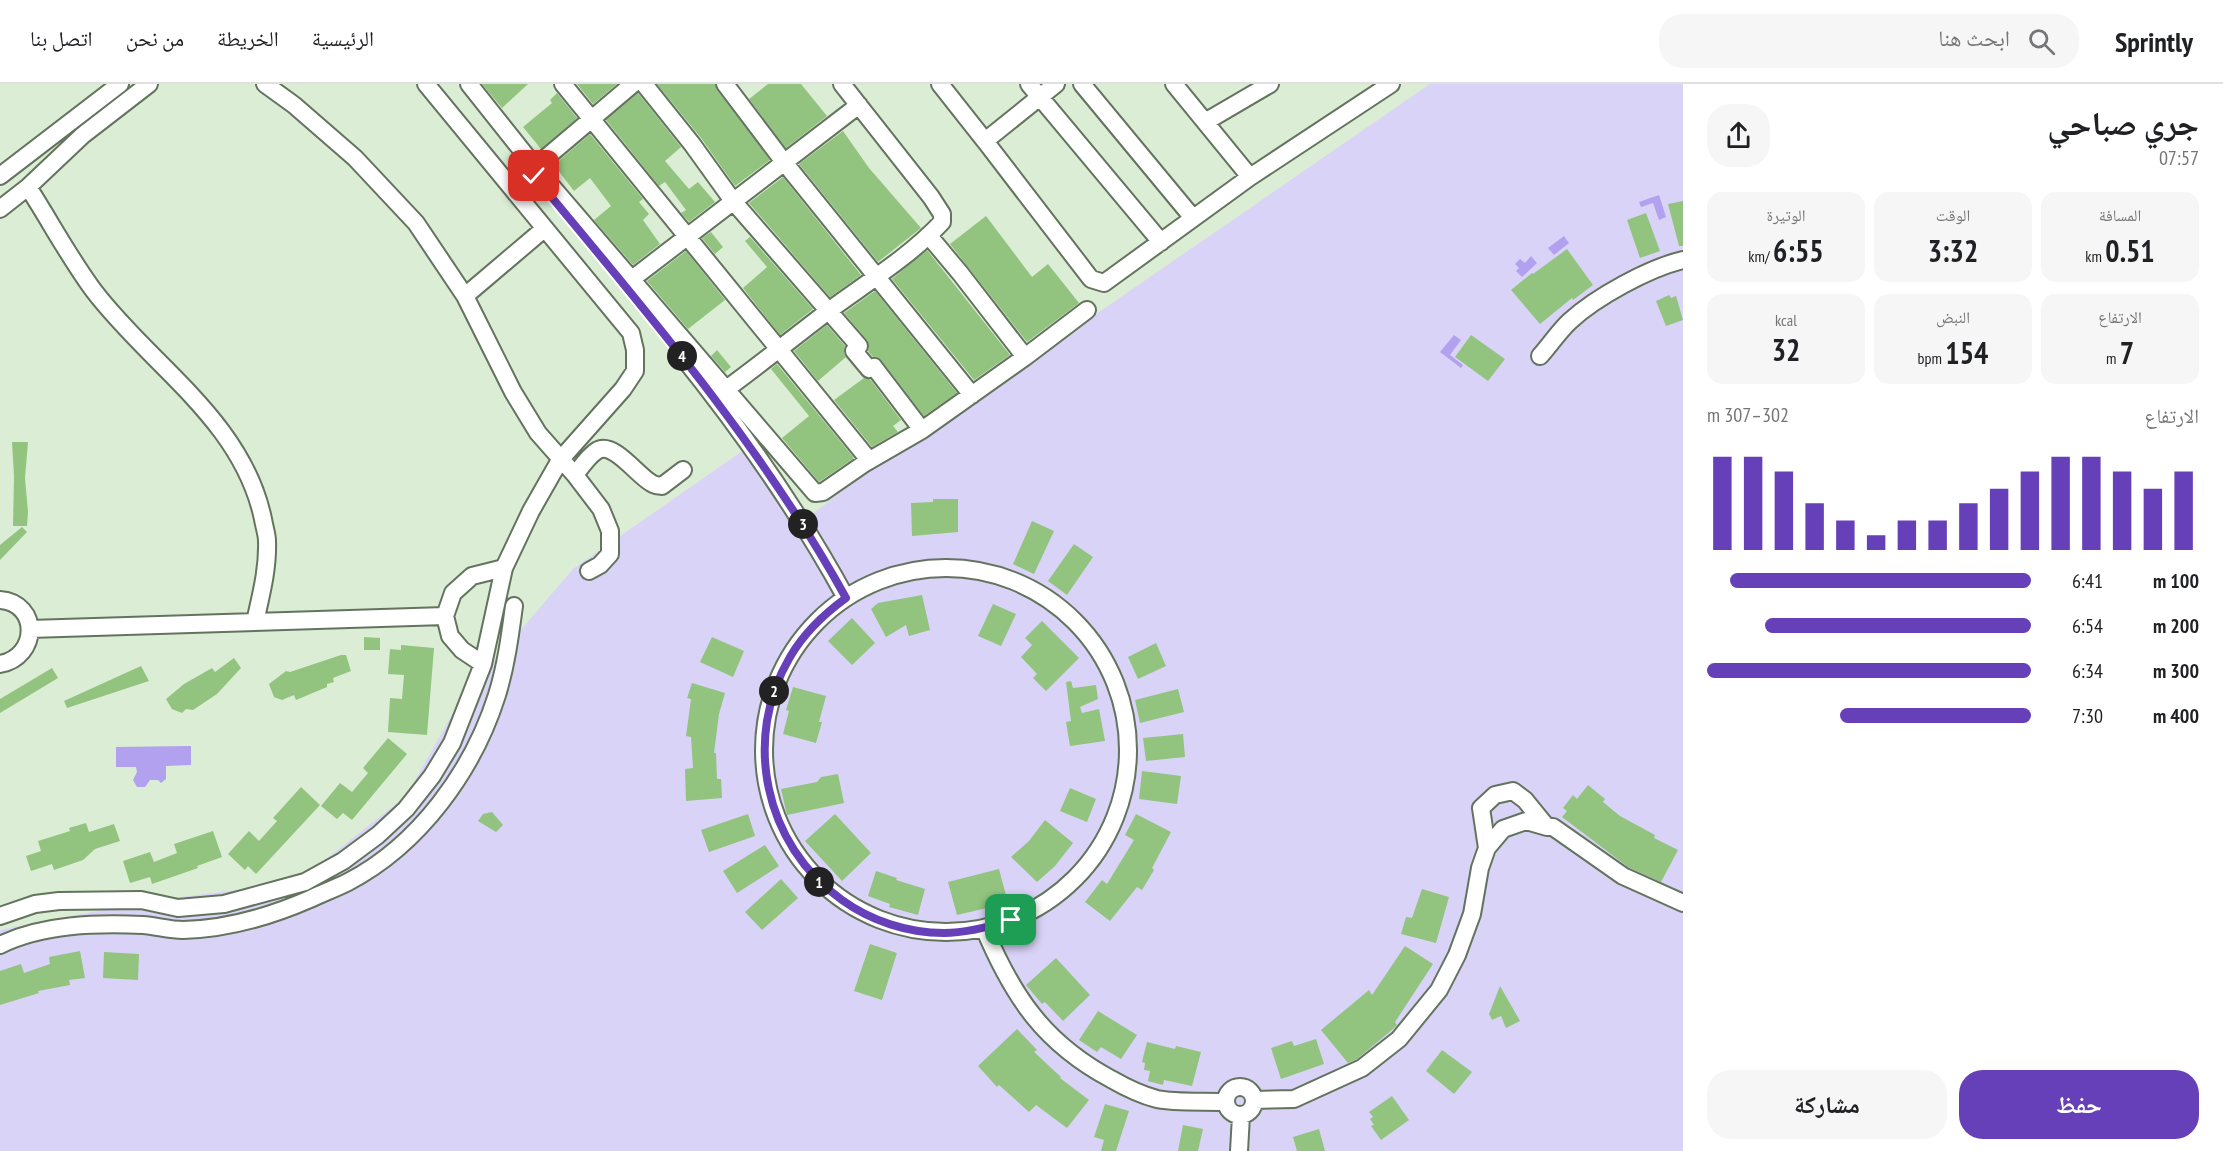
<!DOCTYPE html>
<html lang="ar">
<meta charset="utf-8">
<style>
:root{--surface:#fff;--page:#f6f6f6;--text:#202124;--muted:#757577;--line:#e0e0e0;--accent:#6640b8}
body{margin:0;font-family:"PT Sans Narrow","Noto Naskh Arabic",sans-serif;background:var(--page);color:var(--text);direction:rtl;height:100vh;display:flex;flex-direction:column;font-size:22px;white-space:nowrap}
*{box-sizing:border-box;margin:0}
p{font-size:20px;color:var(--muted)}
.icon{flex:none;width:33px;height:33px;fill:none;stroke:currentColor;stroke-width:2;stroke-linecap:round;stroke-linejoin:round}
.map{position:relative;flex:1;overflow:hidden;direction:ltr}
.details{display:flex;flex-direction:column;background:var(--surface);width:540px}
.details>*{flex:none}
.pin{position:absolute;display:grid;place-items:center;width:51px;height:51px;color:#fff;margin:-26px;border-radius:12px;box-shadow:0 3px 9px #0006}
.km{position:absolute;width:30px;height:30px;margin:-15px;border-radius:50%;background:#222;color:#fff;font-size:16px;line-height:30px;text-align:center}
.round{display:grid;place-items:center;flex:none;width:63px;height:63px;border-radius:24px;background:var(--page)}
.summary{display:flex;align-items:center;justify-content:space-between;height:102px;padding:0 24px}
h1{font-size:33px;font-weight:700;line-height:45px}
.figures{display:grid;grid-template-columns:repeat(3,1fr);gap:9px;height:102px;padding:6px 24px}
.figures div{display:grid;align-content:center;border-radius:15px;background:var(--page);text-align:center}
.figures b{font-size:30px;font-weight:700}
.figures small{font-size:16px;font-weight:400}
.figures p{font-size:16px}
.chart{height:168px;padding:12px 24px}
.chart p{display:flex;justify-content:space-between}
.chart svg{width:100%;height:108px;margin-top:6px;stroke:var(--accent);stroke-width:6}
.cta{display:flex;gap:12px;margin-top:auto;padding:12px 24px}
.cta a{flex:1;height:69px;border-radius:24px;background:var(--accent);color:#fff;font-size:24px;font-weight:700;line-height:69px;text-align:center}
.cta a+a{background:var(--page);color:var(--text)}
ul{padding:0 24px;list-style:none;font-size:20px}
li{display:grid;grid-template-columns:96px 72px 1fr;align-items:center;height:45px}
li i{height:15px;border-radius:8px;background:var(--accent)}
header{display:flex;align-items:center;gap:36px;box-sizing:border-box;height:84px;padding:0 30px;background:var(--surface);border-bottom:2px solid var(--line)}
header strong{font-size:28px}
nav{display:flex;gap:33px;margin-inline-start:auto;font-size:21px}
.search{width:420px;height:54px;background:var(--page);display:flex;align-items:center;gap:15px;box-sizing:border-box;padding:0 21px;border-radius:24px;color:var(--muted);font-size:22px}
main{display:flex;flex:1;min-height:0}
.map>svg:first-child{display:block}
.green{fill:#d9d3f7}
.water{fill:#b1a1ee}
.building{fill:#92c47f}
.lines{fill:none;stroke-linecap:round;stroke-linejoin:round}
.minor-casing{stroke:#63735e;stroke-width:20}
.minor{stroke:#fff;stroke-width:16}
.route-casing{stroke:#fff;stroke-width:12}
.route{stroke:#6640b8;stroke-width:8}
</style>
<header>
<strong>Sprintly</strong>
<div class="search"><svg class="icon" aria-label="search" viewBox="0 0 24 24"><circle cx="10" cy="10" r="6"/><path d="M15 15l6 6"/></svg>ابحث هنا</div>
<nav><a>الرئيسية</a><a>الخريطة</a><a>من نحن</a><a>اتصل بنا</a></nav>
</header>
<main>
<section class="details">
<div class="summary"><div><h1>جري صباحي</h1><p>07:57</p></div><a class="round"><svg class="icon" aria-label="share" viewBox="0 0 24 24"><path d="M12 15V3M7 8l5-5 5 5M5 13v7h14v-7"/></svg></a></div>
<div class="figures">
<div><p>المسافة</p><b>0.51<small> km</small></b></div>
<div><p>الوقت</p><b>3:32</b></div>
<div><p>الوتيرة</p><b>6:55<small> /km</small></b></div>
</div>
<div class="figures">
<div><p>الارتفاع</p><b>7<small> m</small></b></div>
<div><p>النبض</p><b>154<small> bpm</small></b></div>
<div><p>kcal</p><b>32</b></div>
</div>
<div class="chart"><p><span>الارتفاع</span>302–307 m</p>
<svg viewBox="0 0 160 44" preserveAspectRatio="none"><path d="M5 44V6M15 44V6M25 44V12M35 44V25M45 44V32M55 44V38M65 44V32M75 44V32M85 44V25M95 44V19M105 44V12M115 44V6M125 44V6M135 44V12M145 44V19M155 44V12"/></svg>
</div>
<ul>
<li><b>100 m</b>6:41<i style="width:93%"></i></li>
<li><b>200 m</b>6:54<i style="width:82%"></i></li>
<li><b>300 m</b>6:34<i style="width:100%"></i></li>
<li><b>400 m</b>7:30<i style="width:59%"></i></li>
</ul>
<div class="cta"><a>حفظ</a><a>مشاركة</a></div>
</section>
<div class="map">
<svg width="1683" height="1067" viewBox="0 0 1683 1067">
<rect width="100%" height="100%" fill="#dbedd5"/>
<path class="green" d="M1430,0h253v1067h-1683v-221l148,-29 148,-18 110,-87 54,-95 113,-132 178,-124 56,73 63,-48z"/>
<path class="water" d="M1659,111l7,22 -7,3 -6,-17 -12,4 -2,-5z
M1564,152l5,7 -15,12 -6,-7z
M1531,172l6,7 -15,14 -6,-6 3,-3 -4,-4 5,-5 5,4z
M1454,251l7,5 -11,15 13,10 -2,3 -21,-16z
M191,662v19l-25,1v13l-5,4 -3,-3h-8l-5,7h-8l-4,-7 4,-8 -1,-5h-20v-20z"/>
<path class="building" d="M482,0h46l-26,24z
M577,0h40l-24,20z
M657,0h58l2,6 53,70 -35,26 -34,-48z
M768,0h33l26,32 -41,32 -37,-49z
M557,9l20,25 -36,31 -18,-22 29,-24 -2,-3z
M638,9l43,54 -16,14 24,28 9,-7 17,20 -26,20 -8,-9 5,-3 -21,-28 -6,4 -53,-66z
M843,47l26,37 52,60 -43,34 -79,-98z
M590,50l53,65 -4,3 10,12 -6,6 17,24 -27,21 -39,-45 17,-14 -21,-28 -16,13 -20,-26z
M783,93l78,98 -31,22 -81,-94z
M1683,117v45h-4l-11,-42z
M1646,129l14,38 -20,7 -13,-38z
M986,132l46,61 16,-13 31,39 -52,39 -77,-98z
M711,148l12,15 -8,7 -13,-16z
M750,153l63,72 -33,26 -37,-47 24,-21 -22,-26z
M1567,165l26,36 -20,15 -1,-2 -32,26 -29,-34 21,-17 1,1z
M927,166l83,105 -36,25 -82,-101z
M686,167l39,49 -37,29 -41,-48z
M875,207l82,102 -33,23 -42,-55 -9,-4 -5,-6 1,-7 -2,-4 -23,-27z
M1669,211l2,3 5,-2 7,24 -17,6 -10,-25z
M827,241l18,21 -1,7 2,4 -28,24 -24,-30z
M1471,251l34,24 -17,22 -33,-24z
M717,266l14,17 -6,5 -14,-16z
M777,280l77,94 -35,24 -37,-44 27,-22 -38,-47z
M864,294l6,1 31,41 -8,6 5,6 -26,15 -38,-47z
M12,358h16l-3,36 3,34 -1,14h-14l1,-50z
M933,415h25v33l-46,4 -1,-33 22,-1z
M1032,437l22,10 -20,43 -21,-10z
M22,443l5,5 -27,28v-15z
M1074,460l19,13 -26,38 -19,-14z
M922,511l8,35 -21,6 -3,-11 -20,12 -15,-28 7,-6z
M993,520l23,10 -15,32 -23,-10z
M852,534l23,25 -23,22 -24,-24z
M1042,537l37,37 -33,33 -13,-13 4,-4 -16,-17 11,-12 -7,-7z
M364,553l16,1v12h-16z
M712,553l32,14 -11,26 -33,-15z
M1156,559l10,23 -28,13 -10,-22z
M401,561l33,3 -7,87 -39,-3 2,-34 12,1 2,-24 -16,-1 2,-25 11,1z
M341,571h5l5,16 -18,7 1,4 -7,2v3l-31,13 -2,-5 -12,5 -8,-3 -5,-13 17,-13 4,1z
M234,574l7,10 -24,26 -24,16 -7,-1 -4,4 -10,-4 -6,-10 18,-15 28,-16 3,4z
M141,582l8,15 -82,27 -3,-7z
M52,584l6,10 -58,35v-14z
M1071,597l2,7 23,-3 2,14 -18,8 2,6 17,-4 6,32 -35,5 -4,-24 5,-1 -5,-39z
M692,599l33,10 -6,21 -5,39h2l1,26h4l1,19 -36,3 -1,-32 8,-1 -2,-31 -5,-1 5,-37 -4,-1z
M793,603l33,9 -7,26h3l-6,21 -33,-9 6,-23 -3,-1z
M1178,605l6,23 -44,11 -5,-23z
M1183,650l2,23 -39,4 -3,-23z
M388,654l19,16 -55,66 -9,-7 -6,6 -16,-13 19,-23 12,9 16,-19 -5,-5z
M1142,687l39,5 -4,28 -38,-5z
M838,690l6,29 -57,12 -6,-26 36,-7 4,-5z
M1588,701l17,14 -2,3 17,14 35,19 -1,3 24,12 -17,32 -33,-15 -66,-50 5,-6 -4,-3 10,-13 4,4z
M301,703l19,18 -64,69 -8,-8 -3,4 -17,-16 21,-23 10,10 18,-20 -4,-3z
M1070,704l26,11 -9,23 -27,-11z
M492,728l11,13 -7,7 -18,-11 5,-7z
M748,730l7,22 -46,16 -8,-22z
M835,730l36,39 -29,28 -37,-40z
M1136,730l35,18 -19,36 2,2 -12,20 -5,-3 -27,34 -25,-19 17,-22 5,4 27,-44 -9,-5z
M1045,736l28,23 -18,23 -18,16 -26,-25 18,-16z
M86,739l3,9 25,-8 6,17 -25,8 -12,11 -29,10 -2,-6 -21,7 -5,-15 15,-5 -3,-10 32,-10 -1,-3z
M213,747l9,26 -25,9 1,2 -46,16 -2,-7 -20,6 -7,-22 27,-9 4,10 23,-9 -3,-9z
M765,761l14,21 -42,27 -14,-22z
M999,785l9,34 -51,12 -9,-33z
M876,787l21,7 -1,2 29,9 -7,26 -29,-8 1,-3 -22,-8z
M781,795l17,19 -36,32 -17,-18z
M1422,805l27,8 -13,46 -35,-9 5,-17 6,1z
M870,860l27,9 -15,47 -28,-9z
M1405,862l28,18 -38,58 2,3 -4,4 -36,30 -9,4 -27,-33 48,-40 3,5z
M80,867l5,27 -16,2 1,5 -32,6 1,2 -39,12v-34l21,-7 3,9 26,-9 -1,-7z
M104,868l35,2 -1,26 -35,-2z
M1056,874l34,37 -27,26 -18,-19 -3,2 -16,-19z
M1500,902l20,35 -14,7 -5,-12 -9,4 -3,-6z
M1098,927l39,24 -16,24 -20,-12 -4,5 -18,-12z
M1017,945l20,21 -3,2 27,25 -1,1 29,22 -22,28 -31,-23 -7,7 -30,-27 -2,2 -19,-21z
M1316,955l8,25 -43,15 -10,-31 21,-7 2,5z
M1147,958l28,7 1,-3 25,6 -9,34 -28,-6 -1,5 -15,-4 2,-10 -6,-1 1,-7 -3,-1z
M1442,966l30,22 -18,22 -28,-23z
M1392,1012l17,24 -28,20 -10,-14 3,-1 -4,-6 3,-2 -4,-5z
M1105,1020l24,7 -13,40h-15l3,-11 -10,-3z
M1183,1041l20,4 -5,22h-20z
M1319,1045l6,22h-28l-4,-14z"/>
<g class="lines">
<g class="minor-casing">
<path id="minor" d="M265,0l29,21 61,53 61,65 49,73 48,96 25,41 37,42 26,34 9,22v23l-10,11 -11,6
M469,0l66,83 280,326 8,-1 42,-29 57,-33 103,-73 -65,-84 -31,-37
M563,0l306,376
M644,0l48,60 41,57 126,145 -5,5 15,18 5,-2 48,63
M725,0l59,78 188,233
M940,0l45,57
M1029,0l132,158
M1056,0l-71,57 106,138 13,4 146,-106 141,-93
M1082,0l111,134
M1174,0l76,93
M1205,38l65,-38
M535,83l98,-83
M0,92l120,-92
M28,103c22,34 42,72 66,104 58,76 148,129 169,228 1,7 4,15 4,22 1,28 -6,54 -12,81
M0,125l28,-22 55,-52 66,-51
M632,195l227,-174
M465,212l79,-67
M678,267c63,78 120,159 168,247
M1540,272c10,-11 19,-25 30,-35 26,-24 79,-53 113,-61
M1025,273l62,-47
M725,306c34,-25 68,-52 102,-78 39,-29 81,-54 115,-90v-8l-11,-17 -89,-113
M575,391c6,-8 14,-20 23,-25 17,-8 41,28 55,34 2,1 7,2 9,2l21,-16
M764 666a182 182 0 1 1 364 0a182 182 0 1 1-364 0Z
M0,516c40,3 39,57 0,64
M30,545l415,-13
M483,580l-21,-14 -12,-14 -5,-20 8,-23 19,-17 32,-8
M1487,764l-6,-40 14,-13 18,-4 12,9 22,27
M0,832l35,-12 24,-3 82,-1 37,8 46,-4 81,-22 38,-21 35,-26 28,-26 26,-33 20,-33 31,-79 21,-96 27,-57 29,-51 63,-71 12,-18v-21l-4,-17 -205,-249
M984,844c29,69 60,115 127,151 14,8 30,16 46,20 18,4 49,2 68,3
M0,861c43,-21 96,-22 143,-20 13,1 27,5 40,5 43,-1 88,-14 127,-31 13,-6 26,-11 38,-17 71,-37 125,-111 149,-187 9,-29 13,-59 17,-89
M1226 1017a14 14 0 1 1 28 0a14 14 0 1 1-28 0Z
M1254,1016l40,-1 68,-31 37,-29 40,-49 18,-35 15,-41 8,-46 7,-20 16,-19 23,-8 21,6h6l70,49 60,27
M1239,1067l2,-35"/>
</g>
<use href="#minor" class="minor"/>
</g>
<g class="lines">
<g class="route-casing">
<path id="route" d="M534,92c112,135 227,268 312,422 -22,16 -42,35 -56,59 -48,81 -26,188 52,243 29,21 66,33 102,33 23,0 45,-6 67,-13"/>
</g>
<use href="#route" class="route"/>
</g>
</svg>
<div class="pin" style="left:1011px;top:836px;background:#1e9e55"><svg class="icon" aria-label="arrive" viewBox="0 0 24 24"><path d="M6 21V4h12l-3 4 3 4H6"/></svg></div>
<div class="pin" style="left:534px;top:92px;background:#d93025"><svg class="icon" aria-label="check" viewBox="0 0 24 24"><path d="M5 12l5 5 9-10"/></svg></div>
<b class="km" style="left:819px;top:798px">1</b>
<b class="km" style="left:774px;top:607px">2</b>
<b class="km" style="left:803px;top:440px">3</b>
<b class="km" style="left:682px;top:272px">4</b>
</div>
</main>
